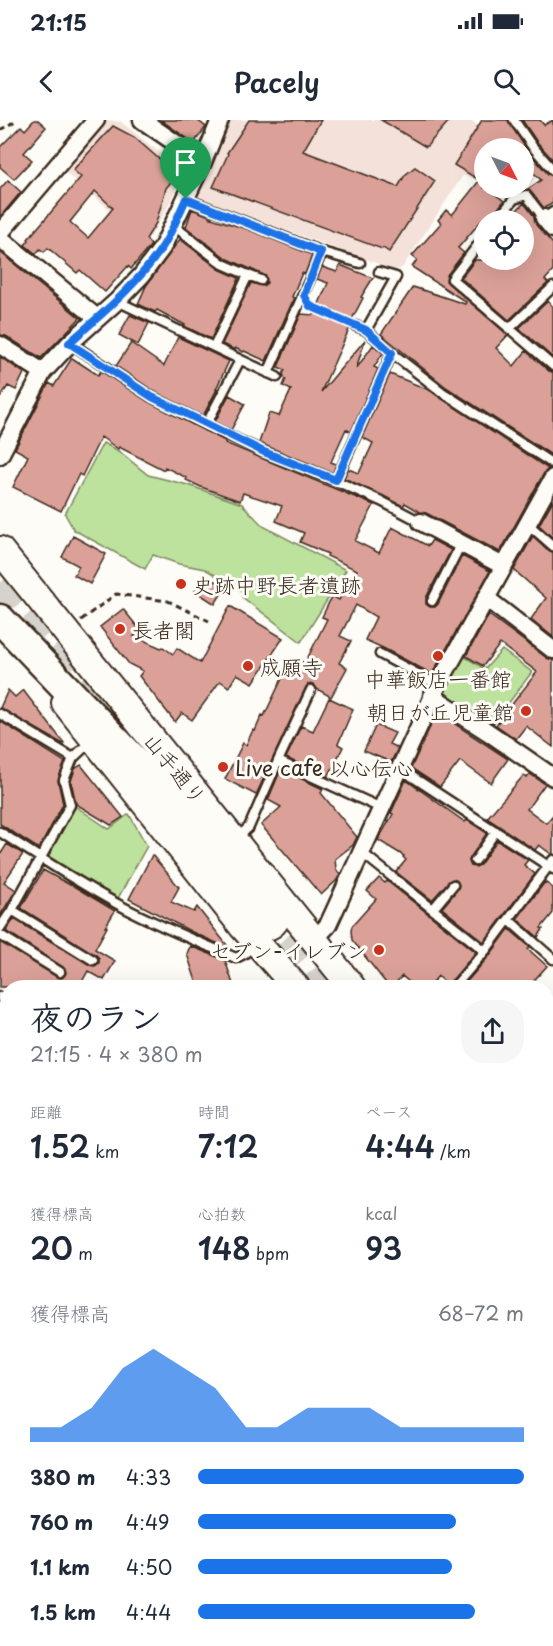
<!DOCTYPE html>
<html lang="ja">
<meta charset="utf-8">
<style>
:root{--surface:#fff;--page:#f6f6f7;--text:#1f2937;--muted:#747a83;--accent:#1a73e8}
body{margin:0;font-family:"Playpen Sans","Klee One",sans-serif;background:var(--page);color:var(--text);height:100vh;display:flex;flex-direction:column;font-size:22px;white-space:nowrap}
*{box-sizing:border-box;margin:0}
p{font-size:20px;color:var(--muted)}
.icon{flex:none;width:33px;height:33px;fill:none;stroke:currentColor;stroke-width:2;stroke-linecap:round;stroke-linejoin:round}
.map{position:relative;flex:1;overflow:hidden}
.details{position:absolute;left:0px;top:860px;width:554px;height:668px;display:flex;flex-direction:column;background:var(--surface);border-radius:24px 24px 0 0;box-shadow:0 6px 24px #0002}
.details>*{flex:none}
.needle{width:39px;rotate:132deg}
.fabs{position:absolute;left:474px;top:18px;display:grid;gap:12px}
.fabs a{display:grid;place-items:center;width:60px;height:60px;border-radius:50%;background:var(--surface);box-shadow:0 6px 24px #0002;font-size:30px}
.pin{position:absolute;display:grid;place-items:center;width:51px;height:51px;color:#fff;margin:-62px -26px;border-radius:50% 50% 50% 0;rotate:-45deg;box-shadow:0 0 6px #0007}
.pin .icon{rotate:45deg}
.round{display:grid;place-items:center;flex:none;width:63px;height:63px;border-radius:24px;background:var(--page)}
.overview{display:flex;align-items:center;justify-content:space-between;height:102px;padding:0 30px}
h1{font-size:33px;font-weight:600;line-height:45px}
.figures{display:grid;grid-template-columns:repeat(3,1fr);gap:9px;height:102px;padding:6px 30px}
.figures div{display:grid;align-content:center}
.figures b{font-size:30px;font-weight:600}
.figures small{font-size:16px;font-weight:400}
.figures p{font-size:16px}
.chart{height:168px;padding:12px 30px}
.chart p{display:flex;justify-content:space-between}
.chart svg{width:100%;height:108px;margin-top:6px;fill:var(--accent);opacity:.7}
ul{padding:0 30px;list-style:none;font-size:20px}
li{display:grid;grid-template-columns:96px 72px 1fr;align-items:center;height:45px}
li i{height:15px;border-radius:8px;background:var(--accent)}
.status{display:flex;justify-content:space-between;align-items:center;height:42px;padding:0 30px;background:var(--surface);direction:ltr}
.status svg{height:16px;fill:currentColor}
header{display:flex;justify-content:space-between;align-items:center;height:78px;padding:0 30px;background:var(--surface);font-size:27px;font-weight:600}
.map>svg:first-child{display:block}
.built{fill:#f3e1da}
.green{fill:#bde29d;stroke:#7c865e;stroke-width:1.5}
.building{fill:#dba198;stroke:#3b2a1e;stroke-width:1.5;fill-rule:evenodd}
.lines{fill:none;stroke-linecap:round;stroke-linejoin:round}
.highway-tunnel{stroke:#d6d2cc;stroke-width:28;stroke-dasharray:28 14;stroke-linecap:butt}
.lane-casing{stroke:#3b2a1e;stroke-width:13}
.street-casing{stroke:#3b2a1e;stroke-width:21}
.secondary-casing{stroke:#3b2a1e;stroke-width:27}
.primary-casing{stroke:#3b2a1e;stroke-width:30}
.highway-casing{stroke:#3b2a1e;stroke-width:33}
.path{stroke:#3b2a1e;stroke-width:3;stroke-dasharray:6 4.5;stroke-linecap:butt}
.lane{stroke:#fdfcf7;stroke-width:8}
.street{stroke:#fdfcf7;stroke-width:16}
.secondary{stroke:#fdfcf7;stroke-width:22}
.primary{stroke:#fdfcf7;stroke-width:26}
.highway{stroke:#fdfcf7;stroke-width:28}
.route-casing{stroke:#fff;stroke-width:12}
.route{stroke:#1a73e8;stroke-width:8}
.poi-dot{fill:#c8321e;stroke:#fdfcf7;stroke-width:2}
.labels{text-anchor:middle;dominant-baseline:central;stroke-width:6;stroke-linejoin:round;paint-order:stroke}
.poi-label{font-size:21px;fill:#3b2a1e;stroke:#fdfcf7;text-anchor:start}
.street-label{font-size:21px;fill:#3b2a1e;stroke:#fdfcf7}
</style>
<div class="status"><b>21:15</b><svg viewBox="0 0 49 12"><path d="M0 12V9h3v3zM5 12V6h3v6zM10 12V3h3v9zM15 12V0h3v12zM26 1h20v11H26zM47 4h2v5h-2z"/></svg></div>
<header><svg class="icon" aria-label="back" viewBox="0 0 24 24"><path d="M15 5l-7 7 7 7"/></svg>Pacely<svg class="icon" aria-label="search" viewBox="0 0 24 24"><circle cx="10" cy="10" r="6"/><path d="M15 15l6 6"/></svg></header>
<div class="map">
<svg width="553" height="1526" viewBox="0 0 553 1526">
<rect width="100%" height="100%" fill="#fdfcf7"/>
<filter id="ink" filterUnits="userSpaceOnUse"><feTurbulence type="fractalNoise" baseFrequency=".0167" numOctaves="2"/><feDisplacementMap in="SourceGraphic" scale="12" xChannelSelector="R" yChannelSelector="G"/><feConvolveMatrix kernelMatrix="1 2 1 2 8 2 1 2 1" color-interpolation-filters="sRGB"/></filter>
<g filter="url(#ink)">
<path class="built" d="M108,0l13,2 63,50 -20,42 -14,23 -32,-29 -9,1 -45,-38z
M229,0h242l31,28h-18v35l-21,-8 -61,93 -7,2 -198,-73 -2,-4z
M524,49l11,10 -10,10 -16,4 -13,-5h28z"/>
<path class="green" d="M103,323l17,9 28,23 40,10 54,19 21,22 83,44 -45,72 -59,-45 2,-5 -39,-23 -26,-5 -26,-9 -8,14 -71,-39 -9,-16z
M502,530l30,22 -39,52 -48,-29 -1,-5 18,-35 23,14z
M75,686l34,23 20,-15 18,32 -30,54 -73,-43z"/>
<path class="building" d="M34,0h4l8,7 -22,26 8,7 -18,19 -14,-12v-20l21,-21 4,4z
M161,0h36l9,7 -12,16z
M249,0h72l-18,31 95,36 7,-12 10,-8 20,14 -46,71 -6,-4 -1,1 -169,-62 15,-33 -1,-1z
M381,0h69l-24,27z
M482,0h26l19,30 21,24 5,2v27l-9,5 -16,-19 13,-9 -17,-16v-16h-40v35l-30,-18z
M522,0h18l4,5 9,-5v40l-16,-18z
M113,6l21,11 32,28 7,2 3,9 -10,12 -10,35 -10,16 5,6 -20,24 -3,-3 -23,26 -25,-22 -3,3 -29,-25 -4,4 -4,-3 -4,5 -11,-9 4,-5 -1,-1 53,-62 -8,-7zM95,71l18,17 -25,30 -18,-16z
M8,60l13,12 -21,25v-28z
M479,61l5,4v3h3l17,13 -12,15 -1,4h-9l-24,28 6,5 -17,22 -1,6 62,54 -12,13 18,18 12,-15 23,20 4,1v84l-107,-69 -65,-53 32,-47 52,17 1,-2 -54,-35 5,-7 -5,-4 29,-33 -3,-3 8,-10 6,5z
M524,83l10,13 2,9 17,19v27l-8,9 3,3 -39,37 -48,-42 14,-18h49v-40h-19l9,-11 2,2z
M192,89l20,8 -1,1 36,11 65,26 -7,19 -3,-1 -10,24 2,1 -28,63 -22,-10 -1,1 -8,-4v2l-13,-6 29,-61 12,3 4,-3 -1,-7 -40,-18 -40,-31z
M180,119l39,30 20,9 -28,61 -27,-13 1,-1 -28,-15 -2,2 -17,-8 8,-18z
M0,132l80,66 -39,40 -35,-22 -6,-1z
M340,145l33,13 -12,19 2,1 -13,25v4l-29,65 44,-52 -9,29 17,-24 10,8 -9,14 4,2 -27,63 -5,-3 -15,33 5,2 -3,9 -74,-30 10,-30 10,3 12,-26 -8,-4 3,-7 -3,-1 1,-2 -1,-2 2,-4 -7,-3 23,-53 13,1 14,-32 -11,-4 5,-12 15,5z
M548,181l5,6v51l-34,-30z
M130,195l19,8 -11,22 -19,-10z
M178,217l51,24 -13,28h1l-14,27 -48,-24 -39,-26 15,-23 33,23z
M0,237l24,16 -8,17 -8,-4 -8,12z
M72,238l26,17 3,-4 48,31 76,39v2l149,62 -19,36 24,12 13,-26 36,19 4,-6 19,10 -25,48v6l4,3h5l3,-3 24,-48 28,15 -58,103 -49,-26 -18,-8 11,-23 -20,-12 -16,31 11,5 -12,22 8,5 -16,29 -14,-8 -4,-5h-5l-2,3 -50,108 -31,-16 18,-36 3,2 7,-15 2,1 7,-16 2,1 27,-56 8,5 2,-4 4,2 22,-44 -5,-2 10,-21 7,4 18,-30 -30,-14 1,-2 -28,-12 4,-9 -28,-12 6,-15 -39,-13 -3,8 -39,-14 -15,-7 1,-2 -22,-11 -1,3 -45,-23 -1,2 -17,-12 -19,39 -3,-2 -18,37 -48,-24 15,-31 -13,-7 34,-66 5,3z
M390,254l39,16 119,79 -4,4 -44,79 -74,-39 -6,-1 -15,-9 -2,3 -59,-28 4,-9 11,4 14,-30 -11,-6z
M229,275l16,9 -14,26 -16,-8z
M553,380v38l-14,-13z
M73,416l33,18 -16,30 -16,-9 5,-9 -17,-9z
M533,416l16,15 4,1v85l-22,-18 15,-21 -32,-28z
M206,455l19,13 -10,16 -20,-13z
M230,486l53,32 -30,45 -16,-9 -8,13 -9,-6 -28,39 -10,-7 -7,9 -36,-46 4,-5 -14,-7 -29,-37 23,-18 18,22 -7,5 27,12 2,-1 10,7 4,-6 23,15z
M489,495l58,43 6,2v87l-27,-21 -10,13 -20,-14 41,-53 -37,-28 -17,22 -17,-10z
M8,570l7,7 8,-7 41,53 -1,1 -63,-36z
M329,578l24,11 -15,35 5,3 -15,30 -42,-19 15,-32 12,5z
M437,592l71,47 -17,24 -31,-22 -20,26 -29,-19z
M0,601l65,41 -7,19 5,23 -24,45 -39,-25z
M376,605l19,8 -6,11 9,4 -7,14 -27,-11z
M81,645l42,52 -12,8 -35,-21 -5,-23 4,-12z
M281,649l42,20 -2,4 36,44 -4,8 -18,14 1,10 4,6 -4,6 -15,14 -60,-70 20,-18 -13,-7z
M530,654l15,10 -18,25 19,14 7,-8v39h-2l-12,-9 -4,5 -48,-32 37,-43 3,3z
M406,660l59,42 2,-2 20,13 -17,25 -1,3 2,5 4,1 5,-2 17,-25 31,20 -4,5 11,9 -51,68 -42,-34 16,-19 1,-4 -2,-4 -4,-2 -4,2 -17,19 -36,-28 10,-12 -3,-3 1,-1 -26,-16 15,-26 -2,-1z
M7,724l16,10 -19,28 12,8 -16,26v-61z
M152,735l27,32 -8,15 23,10 3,-5 33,42 -38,-17 -63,-33z
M43,750l27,15v-1l45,27 -10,16h2l-12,22 20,12 -11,19 -16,-9 -9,16h-79v-45l57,35 5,1 4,-5 -3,-6 -57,-36 8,-12 76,46 5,1 4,-3v-5l-3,-3 -75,-47z
M379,758l6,5 2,-2 89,71 -28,33 -10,-9 -9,11h-14l-13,-11 -10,11h-3l-37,-47 -1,-10 1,-4 24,-27 -9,-8z
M545,762l8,6v25l-12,15 2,1 -5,8 -21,-18z
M509,809l21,18 -2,2 19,17 -19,21h-66l28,-32z
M190,826l35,14 9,27h-36l-11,-33z"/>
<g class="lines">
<path class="highway-tunnel" d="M0,463l53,63 80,85
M257,787l65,80"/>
<g class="lane-casing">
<path id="lane" d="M514,0l18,26 21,24
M186,79l136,53 -54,121
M497,100l17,-21 12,-4 18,23 9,-6
M174,106l49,38 25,11 -34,72
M484,117l-32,42 101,87
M322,132l38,11
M248,155l13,5
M117,181l160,76
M356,206l10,4 26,23 50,39 111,72
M509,209l44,-42
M366,210l30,-53 -17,-5
M70,223l82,54 54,28 58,27 72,29 45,20 40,21
M206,305l34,-65
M336,361l56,-128
M528,404l25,22
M432,481l29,-57
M380,534l58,31
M0,594l73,44
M278,641l33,-71
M399,648l154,101
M0,712c40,26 80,52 123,75 36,19 75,35 113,51l8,-4 10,-9
M236,719l13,-12 29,-66 103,47
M361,732l124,99
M475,741l21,-30
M433,789l20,-24
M12,790l81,50
M509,800l44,39
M0,808l12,-18 58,-105 -6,-25 9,-22 18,-17
M0,815l60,37
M454,867l31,-36 68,-91
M0,877l8,4
M0,948l8,5
M0,1019l8,5
M0,1131l8,8
M0,1233l8,6
M502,1520l5,6"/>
</g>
<g class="street-casing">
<path id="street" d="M142,0l61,42
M544,98l9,11
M0,113l96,-113
M0,118l97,80
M0,225l43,27
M0,335l43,-83 27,-29 47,-42 24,-25 21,-28 41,-86 17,-42
M421,402l82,44
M486,478l67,52
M432,576l56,36 65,45
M314,820l14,-15 110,-240 115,-207
M546,956l7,-8
M0,1328l8,-10
M0,1465l8,7
M63,1520l8,6
M546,1526l7,-6"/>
</g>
<g class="secondary-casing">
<path id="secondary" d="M546,1467l7,11"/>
</g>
<g class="primary-casing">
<path id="primary" d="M0,430l352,437
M65,583l177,223 54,61
M242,806c13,3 31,5 36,-11 2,-5 0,-15 0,-20
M546,1108l7,9
M546,1168l7,8
M546,1315l7,-5
M546,1363l7,-5
M209,1526l9,-6
M279,1526l11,-6"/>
</g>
<g class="highway-casing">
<path id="highway" d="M0,499l143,150 114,138"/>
</g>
<path class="path" d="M0,10l17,-10
M311,187l35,15
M81,500l35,-26 52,7 41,20
M0,1187l8,5
M340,1520l4,6"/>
<use href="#lane" class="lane"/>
<use href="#street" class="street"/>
<use href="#secondary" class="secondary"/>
<use href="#primary" class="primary"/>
<use href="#highway" class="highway"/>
</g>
</g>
<g class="lines" filter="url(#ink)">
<g class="route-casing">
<path id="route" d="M186,79l135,53 -17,43 6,11 56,24 26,23 -56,127 -72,-28 -112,-55 -83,-54c34,-30 66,-56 92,-94 10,-15 17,-33 25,-50z"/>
</g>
<use href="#route" class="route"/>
</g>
<g class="poi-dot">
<circle cx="181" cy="464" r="6"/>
<circle cx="120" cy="509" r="6"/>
<circle cx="438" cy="536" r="6"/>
<circle cx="248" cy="546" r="6"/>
<circle cx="526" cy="591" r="6"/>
<circle cx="223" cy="647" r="6"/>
<circle cx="379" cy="830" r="6"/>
</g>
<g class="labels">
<g class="poi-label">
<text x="193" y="464">史跡中野長者遺跡</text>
<text x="132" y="509">長者閣</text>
<text x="260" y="546">成願寺</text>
<text x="438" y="558" text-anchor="middle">中華飯店一番館</text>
<text x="514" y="591" text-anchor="end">朝日が丘児童館</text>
<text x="235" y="647">Live cafe 以心伝心</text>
<text x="367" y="830" text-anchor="end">セブン-イレブン</text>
</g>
<g class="street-label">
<text transform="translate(176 648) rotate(51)">山手通り</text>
</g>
</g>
</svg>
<div class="fabs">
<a><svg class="needle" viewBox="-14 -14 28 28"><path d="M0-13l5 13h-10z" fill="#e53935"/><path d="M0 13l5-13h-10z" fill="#747a83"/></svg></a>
<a><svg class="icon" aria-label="locate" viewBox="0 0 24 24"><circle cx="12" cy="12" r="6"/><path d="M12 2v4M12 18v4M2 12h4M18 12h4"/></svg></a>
</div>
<div class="pin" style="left:186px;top:79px;background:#1e9e55"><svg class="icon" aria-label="arrive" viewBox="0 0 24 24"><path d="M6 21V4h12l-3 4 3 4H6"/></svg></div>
<section class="details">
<div class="overview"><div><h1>夜のラン</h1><p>21:15 · 4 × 380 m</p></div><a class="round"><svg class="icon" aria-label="share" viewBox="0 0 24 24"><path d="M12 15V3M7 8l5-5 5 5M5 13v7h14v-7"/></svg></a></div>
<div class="figures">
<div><p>距離</p><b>1.52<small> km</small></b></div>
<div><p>時間</p><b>7:12</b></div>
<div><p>ペース</p><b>4:44<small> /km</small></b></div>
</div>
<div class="figures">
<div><p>獲得標高</p><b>20<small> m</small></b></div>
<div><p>心拍数</p><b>148<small> bpm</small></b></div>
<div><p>kcal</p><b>93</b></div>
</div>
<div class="chart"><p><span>獲得標高</span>68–72 m</p>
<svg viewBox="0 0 160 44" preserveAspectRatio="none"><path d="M0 44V38L10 38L20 30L30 14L40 6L50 14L60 22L70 38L80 38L90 30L100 30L110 30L120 38L130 38L140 38L150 38L160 38V44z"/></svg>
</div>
<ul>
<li><b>380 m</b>4:33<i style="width:100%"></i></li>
<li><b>760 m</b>4:49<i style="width:79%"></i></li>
<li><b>1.1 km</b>4:50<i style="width:78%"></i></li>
<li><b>1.5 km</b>4:44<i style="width:85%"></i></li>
</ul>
</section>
</div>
